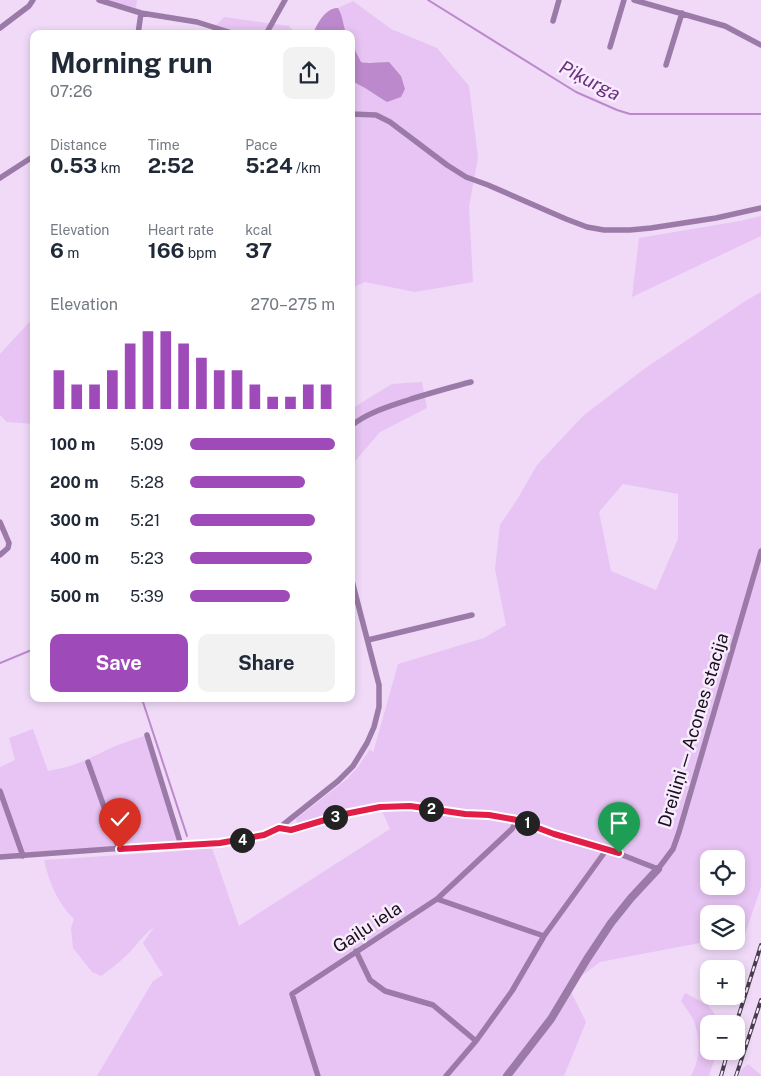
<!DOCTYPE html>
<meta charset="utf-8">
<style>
:root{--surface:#fff;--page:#f2f2f3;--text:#1f2937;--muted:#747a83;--accent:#9e4ab9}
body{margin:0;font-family:"Public Sans",sans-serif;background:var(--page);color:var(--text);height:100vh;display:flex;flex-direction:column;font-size:19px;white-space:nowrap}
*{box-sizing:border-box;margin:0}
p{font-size:16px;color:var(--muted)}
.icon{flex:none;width:28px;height:28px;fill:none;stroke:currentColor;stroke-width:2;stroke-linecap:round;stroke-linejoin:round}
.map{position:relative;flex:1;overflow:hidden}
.details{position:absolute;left:30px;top:30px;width:325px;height:672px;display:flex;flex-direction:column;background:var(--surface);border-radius:10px;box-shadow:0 2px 8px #0003}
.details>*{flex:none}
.fabs{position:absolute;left:700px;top:850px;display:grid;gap:10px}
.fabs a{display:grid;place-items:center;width:45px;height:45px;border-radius:10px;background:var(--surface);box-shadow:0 2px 8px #0003;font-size:25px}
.pin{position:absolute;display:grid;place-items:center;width:42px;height:42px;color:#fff;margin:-51px -21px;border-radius:50% 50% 50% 0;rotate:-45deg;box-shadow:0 0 5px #0007}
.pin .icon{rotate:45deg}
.km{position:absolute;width:25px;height:25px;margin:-12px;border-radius:50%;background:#222;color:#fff;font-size:14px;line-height:25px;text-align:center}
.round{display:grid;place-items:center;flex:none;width:52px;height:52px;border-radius:10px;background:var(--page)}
.overview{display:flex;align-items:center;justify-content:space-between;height:85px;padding:0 20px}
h1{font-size:28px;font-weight:700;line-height:38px}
.metrics{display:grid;grid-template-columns:repeat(3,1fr);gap:8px;height:85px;padding:5px 20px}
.metrics div{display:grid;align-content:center}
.metrics b{font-size:21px;font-weight:700}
.metrics small{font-size:14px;font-weight:400}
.metrics p{font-size:14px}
.chart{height:140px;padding:10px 20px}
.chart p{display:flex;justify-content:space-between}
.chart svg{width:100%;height:90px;margin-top:5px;stroke:var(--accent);stroke-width:6}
.action{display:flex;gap:10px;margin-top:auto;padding:10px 20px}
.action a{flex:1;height:58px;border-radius:10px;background:var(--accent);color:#fff;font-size:20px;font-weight:700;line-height:58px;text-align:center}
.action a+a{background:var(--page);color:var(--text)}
ul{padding:0 20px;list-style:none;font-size:16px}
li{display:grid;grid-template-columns:80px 60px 1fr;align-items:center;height:38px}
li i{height:12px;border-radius:6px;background:var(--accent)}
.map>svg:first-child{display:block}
.green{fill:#e7c4f3;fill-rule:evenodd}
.water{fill:#bc89cd}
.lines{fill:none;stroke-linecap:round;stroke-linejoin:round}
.stream{stroke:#bc89cd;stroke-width:2}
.minor{stroke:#9c7aa8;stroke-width:5.5}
.tertiary{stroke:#9c7aa8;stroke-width:8}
.rail-casing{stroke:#483d4c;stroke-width:4}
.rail{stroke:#f8ebfd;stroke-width:2;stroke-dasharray:5.5;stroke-linecap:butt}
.route-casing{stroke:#fff;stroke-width:10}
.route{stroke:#e11d48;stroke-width:6}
.labels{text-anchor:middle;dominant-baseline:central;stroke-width:5;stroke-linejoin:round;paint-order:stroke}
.street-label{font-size:18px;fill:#170f19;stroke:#f8ebfd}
.water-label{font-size:19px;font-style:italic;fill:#6c2e80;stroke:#f8ebfd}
</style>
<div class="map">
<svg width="761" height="1076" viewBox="0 0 761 1076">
<rect width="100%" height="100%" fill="#f0daf8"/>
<path class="green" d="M106,0h31l-1,8z
M353,1l38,28 46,19 32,38 9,71 -9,50 4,75 -58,10 -50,-10 -14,6v-207l12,5 4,4 5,-28 -8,1 -3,-1 -10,-20v-8h-4c-5,-10 -3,-16 -9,-26z
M224,17l65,9 7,8h-88z
M761,216v20l-129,61 7,-59 101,-17z
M761,292v595l-16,47 -9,2v-22h-27v27h1l-110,21 -32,24 18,36 -22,54h-467l56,-95 10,-6 -20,-32 11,-16c-7,5 -12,11 -17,17 -10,12 -23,23 -36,32l-9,-4 -19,-24 -2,-20 3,-9c-16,-15 -25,-37 -30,-59l137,-9 2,-1 29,-2 27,78 151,-97 -11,-25 -10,1 -71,19 -2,-5 51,-40 11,-12 12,-18 3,4 25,-89 86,-26 22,-13 -11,-56 5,-44 18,-27 19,-33 46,-49 61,-47 103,-69zM623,484l55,10v45l-22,51 -45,-19 -12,-59zM709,859h27v27h-27z
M34,317v107l-27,-2 -7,-7v-61z
M422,382l5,26 -47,24 -29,34v-55l5,-5 36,-22z
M33,729l15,42 19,-4 17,-6 31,-15 32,-11 34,110 -181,12v-90l15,-7 -6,-22z
M685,993l23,12 14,19h-13v27h8l-8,25h-18c9,-17 10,-36 3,-55 -3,-7 -9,-14 -13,-20z
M748,1064l13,11v1h-22l2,-6z"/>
<path class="water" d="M336,8h2c6,10 4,16 9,26h-34c4,-10 11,-24 23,-26z
M351,42l10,20c5,2 22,0 28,0l12,14 4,13 -4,8 -14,5c-12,-7 -23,-16 -36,-21z"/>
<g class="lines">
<path class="stream" d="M428,0l148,92 41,18 13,4h131
M0,663l34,-14
M142,699l45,137"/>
<path class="minor" d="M99,0l42,13 56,9 38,12
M634,0l91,26 36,19
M553,21l6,-21
M0,28l29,-22 4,-6
M138,34l3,-21
M266,34l19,-34
M610,47l14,-47
M666,65l16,-52
M351,114l25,1 14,7 57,43 19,12 22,8 78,34 21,8 17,3h26l21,-2 65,-10 45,-10
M0,178l34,-22
M351,426c17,-14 40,-20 60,-27 20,-6 40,-12 60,-17
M0,522l9,21 -1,5 -8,7
M368,640l104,-25
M147,735l34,110
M88,762l31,87
M0,791l23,65
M279,828l12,1 54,-15 35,-7 29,-1 56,8 24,1 28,5 37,14 53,15 51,20 15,-20 6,-17 82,-281
M0,857l110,-8 110,-6 44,-8 15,-7 59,-47 15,-15 14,-23 7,-16 5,-20v-22l-28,-108
M437,899l107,37
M356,951l14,29 15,11 48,14 43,36
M318,1076l-26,-82 145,-95 75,-70 5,-9
M446,1076l30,-35 36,-50 32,-55 63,-87"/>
<path class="tertiary" d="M507,1076l44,-57 36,-60 24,-36 20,-25 27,-29"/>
<g class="rail-casing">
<path id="rail" d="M736,1024l25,-79
M721,1076l7,-25
M736,1076l25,-76"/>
</g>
<use href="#rail" class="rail"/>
</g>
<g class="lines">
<g class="route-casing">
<path id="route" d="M120,849l100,-6 44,-8 15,-7 12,2 54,-16 35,-7 30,-1 55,8 24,1 28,5 37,14 65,19"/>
</g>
<use href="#route" class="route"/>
</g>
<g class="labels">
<g class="street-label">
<text transform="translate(693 730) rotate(-73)">Dreiliņi — Acones stacija</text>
<text transform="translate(367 927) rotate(-33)">Gaiļu iela</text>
</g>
<g class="water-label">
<text transform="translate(590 80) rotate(27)">Piķurga</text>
</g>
</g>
</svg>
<div class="fabs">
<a><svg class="icon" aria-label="locate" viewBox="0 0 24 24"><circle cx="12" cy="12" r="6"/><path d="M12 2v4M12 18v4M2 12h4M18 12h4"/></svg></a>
<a><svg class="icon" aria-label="layers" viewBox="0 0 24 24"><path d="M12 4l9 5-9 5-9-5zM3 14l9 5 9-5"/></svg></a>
<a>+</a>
<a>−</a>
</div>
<div class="pin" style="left:619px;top:853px;background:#1e9e55"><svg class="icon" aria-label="arrive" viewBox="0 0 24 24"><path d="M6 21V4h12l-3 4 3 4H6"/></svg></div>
<div class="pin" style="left:120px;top:849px;background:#d93025"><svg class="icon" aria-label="check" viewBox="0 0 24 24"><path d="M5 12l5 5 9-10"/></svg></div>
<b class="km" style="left:527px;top:823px">1</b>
<b class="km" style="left:431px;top:809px">2</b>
<b class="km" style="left:335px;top:817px">3</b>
<b class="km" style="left:242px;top:840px">4</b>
<section class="details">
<div class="overview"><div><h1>Morning run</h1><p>07:26</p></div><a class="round"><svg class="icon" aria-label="share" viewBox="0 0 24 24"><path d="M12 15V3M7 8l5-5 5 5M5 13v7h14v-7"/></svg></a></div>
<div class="metrics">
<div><p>Distance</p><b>0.53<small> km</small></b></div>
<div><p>Time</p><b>2:52</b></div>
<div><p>Pace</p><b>5:24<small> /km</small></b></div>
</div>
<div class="metrics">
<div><p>Elevation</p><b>6<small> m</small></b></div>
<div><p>Heart rate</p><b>166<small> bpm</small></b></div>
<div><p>kcal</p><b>37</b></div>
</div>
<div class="chart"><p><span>Elevation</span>270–275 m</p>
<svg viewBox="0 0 160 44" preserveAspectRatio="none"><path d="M5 44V25M15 44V32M25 44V32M35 44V25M45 44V12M55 44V6M65 44V6M75 44V12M85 44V19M95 44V25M105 44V25M115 44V32M125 44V38M135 44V38M145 44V32M155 44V32"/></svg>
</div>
<ul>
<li><b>100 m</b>5:09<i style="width:100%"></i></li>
<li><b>200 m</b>5:28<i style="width:79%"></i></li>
<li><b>300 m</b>5:21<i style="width:86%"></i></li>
<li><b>400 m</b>5:23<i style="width:84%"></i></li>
<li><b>500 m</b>5:39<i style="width:69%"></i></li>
</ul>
<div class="action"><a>Save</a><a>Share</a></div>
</section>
</div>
